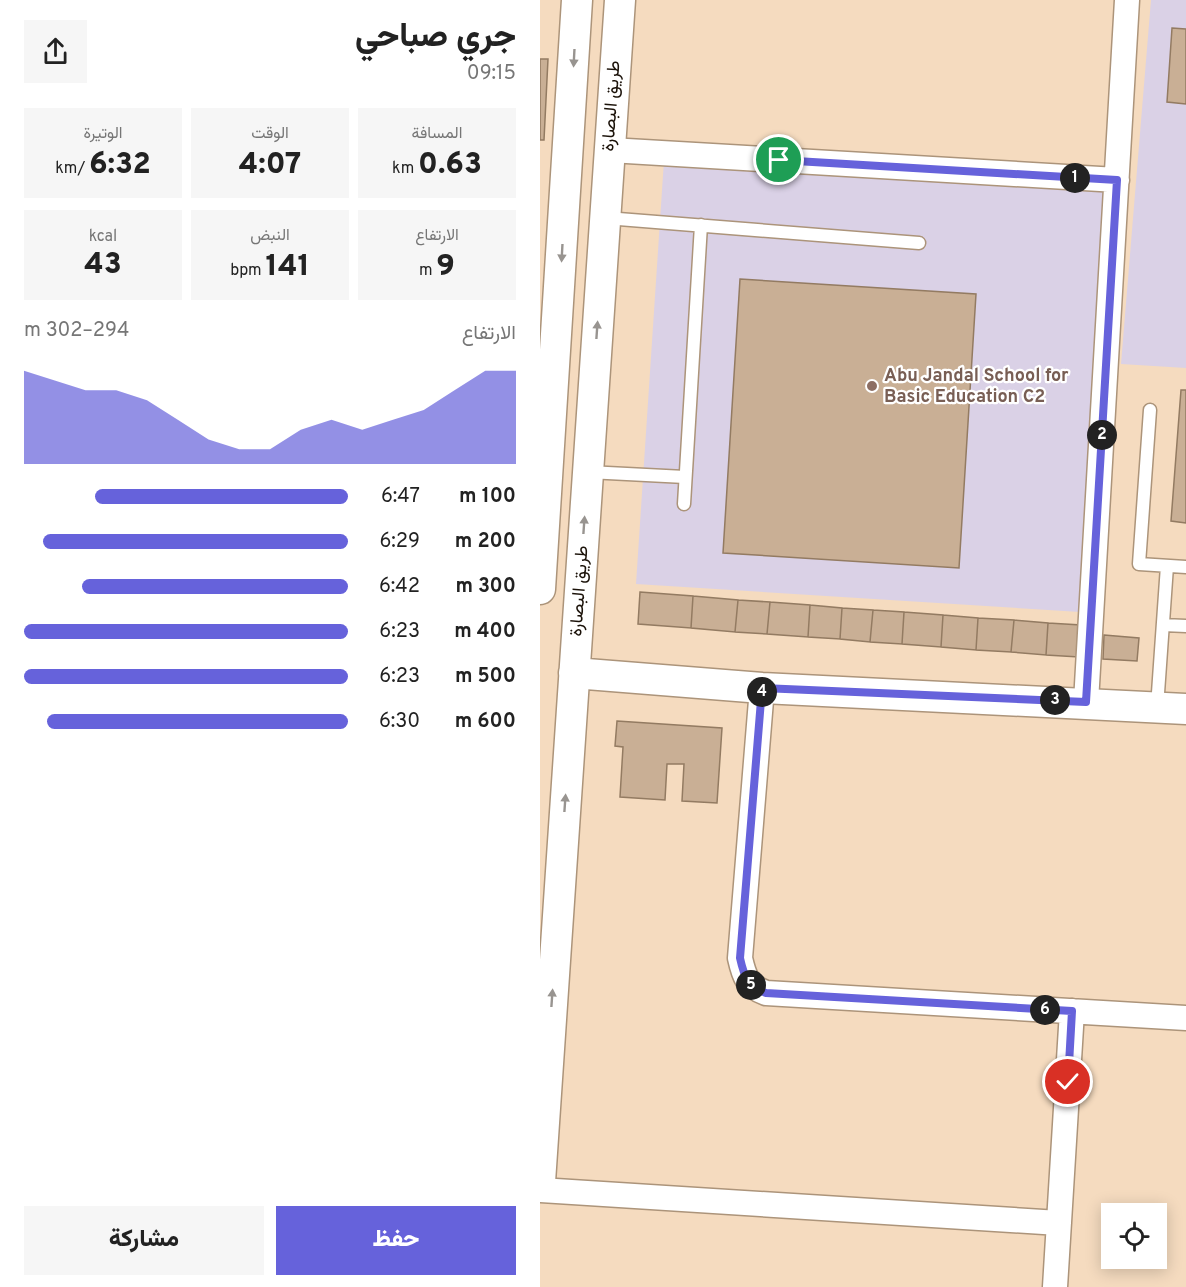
<!DOCTYPE html>
<html lang="ar">
<meta charset="utf-8">
<style>
:root{--surface:#fff;--page:#f6f6f6;--text:#222;--muted:#767676;--accent:#6662db}
body{margin:0;font-family:Overpass,Vazirmatn,sans-serif;background:var(--page);color:var(--text);direction:rtl;height:100vh;display:flex;flex-direction:column;font-size:22px;white-space:nowrap}
*{box-sizing:border-box;margin:0}
p{font-size:20px;color:var(--muted)}
.icon{flex:none;width:33px;height:33px;fill:none;stroke:currentColor;stroke-width:2;stroke-linecap:round;stroke-linejoin:round}
.map{position:relative;flex:1;overflow:hidden;direction:ltr}
.side{display:flex;flex-direction:column;background:var(--surface);width:540px}
.side>*{flex:none}
.fabs{position:absolute;left:561px;top:1203px;display:grid;gap:12px}
.fabs a{display:grid;place-items:center;width:66px;height:66px;border-radius:0px;background:var(--surface);box-shadow:0 3px 15px #0003;font-size:30px}
.pin{position:absolute;display:grid;place-items:center;width:51px;height:51px;color:#fff;margin:-26px;border:3px solid #fff;border-radius:50%;box-shadow:0 2px 6px #0007}
.km{position:absolute;width:30px;height:30px;margin:-15px;border-radius:50%;background:#222;color:#fff;font-size:16px;line-height:30px;text-align:center}
.round{display:grid;place-items:center;flex:none;width:63px;height:63px;border-radius:0px;background:var(--page)}
.headline{display:flex;align-items:center;justify-content:space-between;height:102px;padding:0 24px}
h1{font-size:33px;font-weight:800;line-height:45px}
.figures{display:grid;grid-template-columns:repeat(3,1fr);gap:9px;height:102px;padding:6px 24px}
.figures div{display:grid;align-content:center;border-radius:0px;background:var(--page);text-align:center}
.figures b{font-size:30px;font-weight:800}
.figures small{font-size:16px;font-weight:400}
.figures p{font-size:16px}
.chart{height:168px;padding:12px 24px}
.chart p{display:flex;justify-content:space-between}
.chart svg{width:100%;height:108px;margin-top:6px;fill:var(--accent);opacity:.7}
.button{display:flex;gap:12px;margin-top:auto;padding:12px 24px}
.button a{flex:1;height:69px;border-radius:0px;background:var(--accent);color:#fff;font-size:24px;font-weight:800;line-height:69px;text-align:center}
.button a+a{background:var(--page);color:var(--text)}
ul{padding:0 24px;list-style:none;font-size:20px}
li{display:grid;grid-template-columns:96px 72px 1fr;align-items:center;height:45px}
li i{height:15px;border-radius:8px;background:var(--accent)}
main{display:flex;flex:1;min-height:0}
.map>svg:first-child{display:block}
.education{fill:#dad1e6}
.building{fill:#c9af95;stroke:#937b62;stroke-width:1.5}
.lines{fill:none;stroke-linecap:round;stroke-linejoin:round}
.service-casing{stroke:#ac947a;stroke-width:15}
.minor-casing{stroke:#ac947a;stroke-width:27}
.tertiary-casing{stroke:#ac947a;stroke-width:33}
.service{stroke:#fff;stroke-width:12}
.minor{stroke:#fff;stroke-width:24}
.tertiary{stroke:#fff;stroke-width:30}
.oneway{fill:#989490}
.route-casing{stroke:#fff;stroke-width:12}
.route{stroke:#6662db;stroke-width:8}
.education-dot{fill:#8d6e63;stroke:#fff;stroke-width:2}
.labels{text-anchor:middle;dominant-baseline:central;stroke-width:4.5;stroke-linejoin:round;paint-order:stroke}
.street-label{font-size:18px;fill:#1b1209;stroke:#fff}
.education-label{font-size:18px;font-weight:bold;fill:#785e54;stroke:#fff;text-anchor:start}
</style>
<main>
<div class="map">
<svg width="646" height="1287" viewBox="0 0 646 1287">
<rect width="100%" height="100%" fill="#f5dbbf"/>
<path class="education" d="M611,0h35v368l-65,-4z
M124,160l444,29 -28,423 -444,-28z"/>
<path class="building" d="M632,28l14,1v75l-19,-2z
M0,59h8l-4,81h-4z
M200,279l236,15 -17,274 -236,-15z
M641,390h5v133l-15,-2z
M100,592l53,4 -2,32 -53,-4z
M153,596l45,4 -3,32 -44,-4z
M198,600l32,2 -3,32 -32,-2z
M230,602l40,3 -2,32 -41,-3z
M270,605l32,3 -2,31 -32,-2z
M302,608l31,2 -3,32 -30,-3z
M333,610l31,2 -2,32 -32,-2z
M364,612l39,3 -2,32 -39,-3z
M403,615l35,3 -2,32 -35,-3z
M438,618l36,2 -3,32 -35,-2z
M474,620l34,3 -2,32 -35,-3z
M508,623l33,2 -2,32 -33,-2z
M564,635l35,3 -2,23 -34,-2z
M77,721l105,7 -5,75 -35,-2 2,-37h-17l-2,36 -45,-3 3,-50 -8,-1z"/>
<g class="lines">
<g class="service-casing">
<path id="service" d="M66,218l313,25
M610,410l-11,154 47,3
M48,472l97,5
M144,504l17,-279
M623,625l23,1
M617,707l10,-141"/>
</g>
<g class="minor-casing">
<path id="minor" d="M70,150l507,30
M222,688l-22,270c4,18 7,28 26,35l420,25
M546,702l41,-702
M0,1190l519,33
M515,1287l17,-276"/>
</g>
<g class="tertiary-casing">
<path id="tertiary" d="M0,589l37,-589
M34,673l188,15 424,21
M0,1182l80,-1182"/>
</g>
<use href="#service" class="service"/>
<use href="#minor" class="minor"/>
<use href="#tertiary" class="tertiary"/>
</g>
<defs><path id="oneway-solid" d="M-6-.8H1V-3.2L6.5 0L1 3.2V.8H-6Z" transform="scale(1.5)"/></defs>
<g class="oneway">
<use href="#oneway-solid" transform="translate(34 58) rotate(93)"/>
<use href="#oneway-solid" transform="translate(22 253) rotate(93)"/>
<use href="#oneway-solid" transform="translate(57 330) rotate(-86)"/>
<use href="#oneway-solid" transform="translate(44 525) rotate(-86)"/>
<use href="#oneway-solid" transform="translate(25 803) rotate(-86)"/>
<use href="#oneway-solid" transform="translate(12 998) rotate(-86)"/>
</g>
<g class="lines">
<g class="route-casing">
<path id="route" d="M239,160l338,20 -31,522 -324,-14 -22,270c4,18 7,28 26,35l306,18 -4,71"/>
</g>
<use href="#route" class="route"/>
</g>
<circle class="education-dot" cx="332" cy="386" r="6"/>
<g class="labels">
<g class="street-label">
<text transform="translate(72 106) rotate(-86)">طريق البصارة</text>
<text transform="translate(40 591) rotate(-86)">طريق البصارة</text>
</g>
<g class="education-label">
<text x="344" y="376">Abu Jandal School for<tspan x="344" dy="21">Basic Education C2</tspan></text>
</g>
</g>
</svg>
<div class="fabs">
<a><svg class="icon" aria-label="locate" viewBox="0 0 24 24"><circle cx="12" cy="12" r="6"/><path d="M12 2v4M12 18v4M2 12h4M18 12h4"/></svg></a>
</div>
<div class="pin" style="left:239px;top:160px;background:#1e9e55"><svg class="icon" aria-label="arrive" viewBox="0 0 24 24"><path d="M6 21V4h12l-3 4 3 4H6"/></svg></div>
<div class="pin" style="left:528px;top:1082px;background:#d93025"><svg class="icon" aria-label="check" viewBox="0 0 24 24"><path d="M5 12l5 5 9-10"/></svg></div>
<b class="km" style="left:535px;top:178px">1</b>
<b class="km" style="left:562px;top:435px">2</b>
<b class="km" style="left:515px;top:700px">3</b>
<b class="km" style="left:222px;top:692px">4</b>
<b class="km" style="left:211px;top:985px">5</b>
<b class="km" style="left:505px;top:1010px">6</b>
</div>
<section class="side">
<div class="headline"><div><h1>جري صباحي</h1><p>09:15</p></div><a class="round"><svg class="icon" aria-label="share" viewBox="0 0 24 24"><path d="M12 15V3M7 8l5-5 5 5M5 13v7h14v-7"/></svg></a></div>
<div class="figures">
<div><p>المسافة</p><b>0.63<small> km</small></b></div>
<div><p>الوقت</p><b>4:07</b></div>
<div><p>الوتيرة</p><b>6:32<small> /km</small></b></div>
</div>
<div class="figures">
<div><p>الارتفاع</p><b>9<small> m</small></b></div>
<div><p>النبض</p><b>141<small> bpm</small></b></div>
<div><p>kcal</p><b>43</b></div>
</div>
<div class="chart"><p><span>الارتفاع</span>294–302 m</p>
<svg viewBox="0 0 160 44" preserveAspectRatio="none"><path d="M0 44V6L10 10L20 14L30 14L40 18L50 26L60 34L70 38L80 38L90 30L100 26L110 30L120 26L130 22L140 14L150 6L160 6V44z"/></svg>
</div>
<ul>
<li><b>100 m</b>6:47<i style="width:78%"></i></li>
<li><b>200 m</b>6:29<i style="width:94%"></i></li>
<li><b>300 m</b>6:42<i style="width:82%"></i></li>
<li><b>400 m</b>6:23<i style="width:100%"></i></li>
<li><b>500 m</b>6:23<i style="width:100%"></i></li>
<li><b>600 m</b>6:30<i style="width:93%"></i></li>
</ul>
<div class="button"><a>حفظ</a><a>مشاركة</a></div>
</section>
</main>
